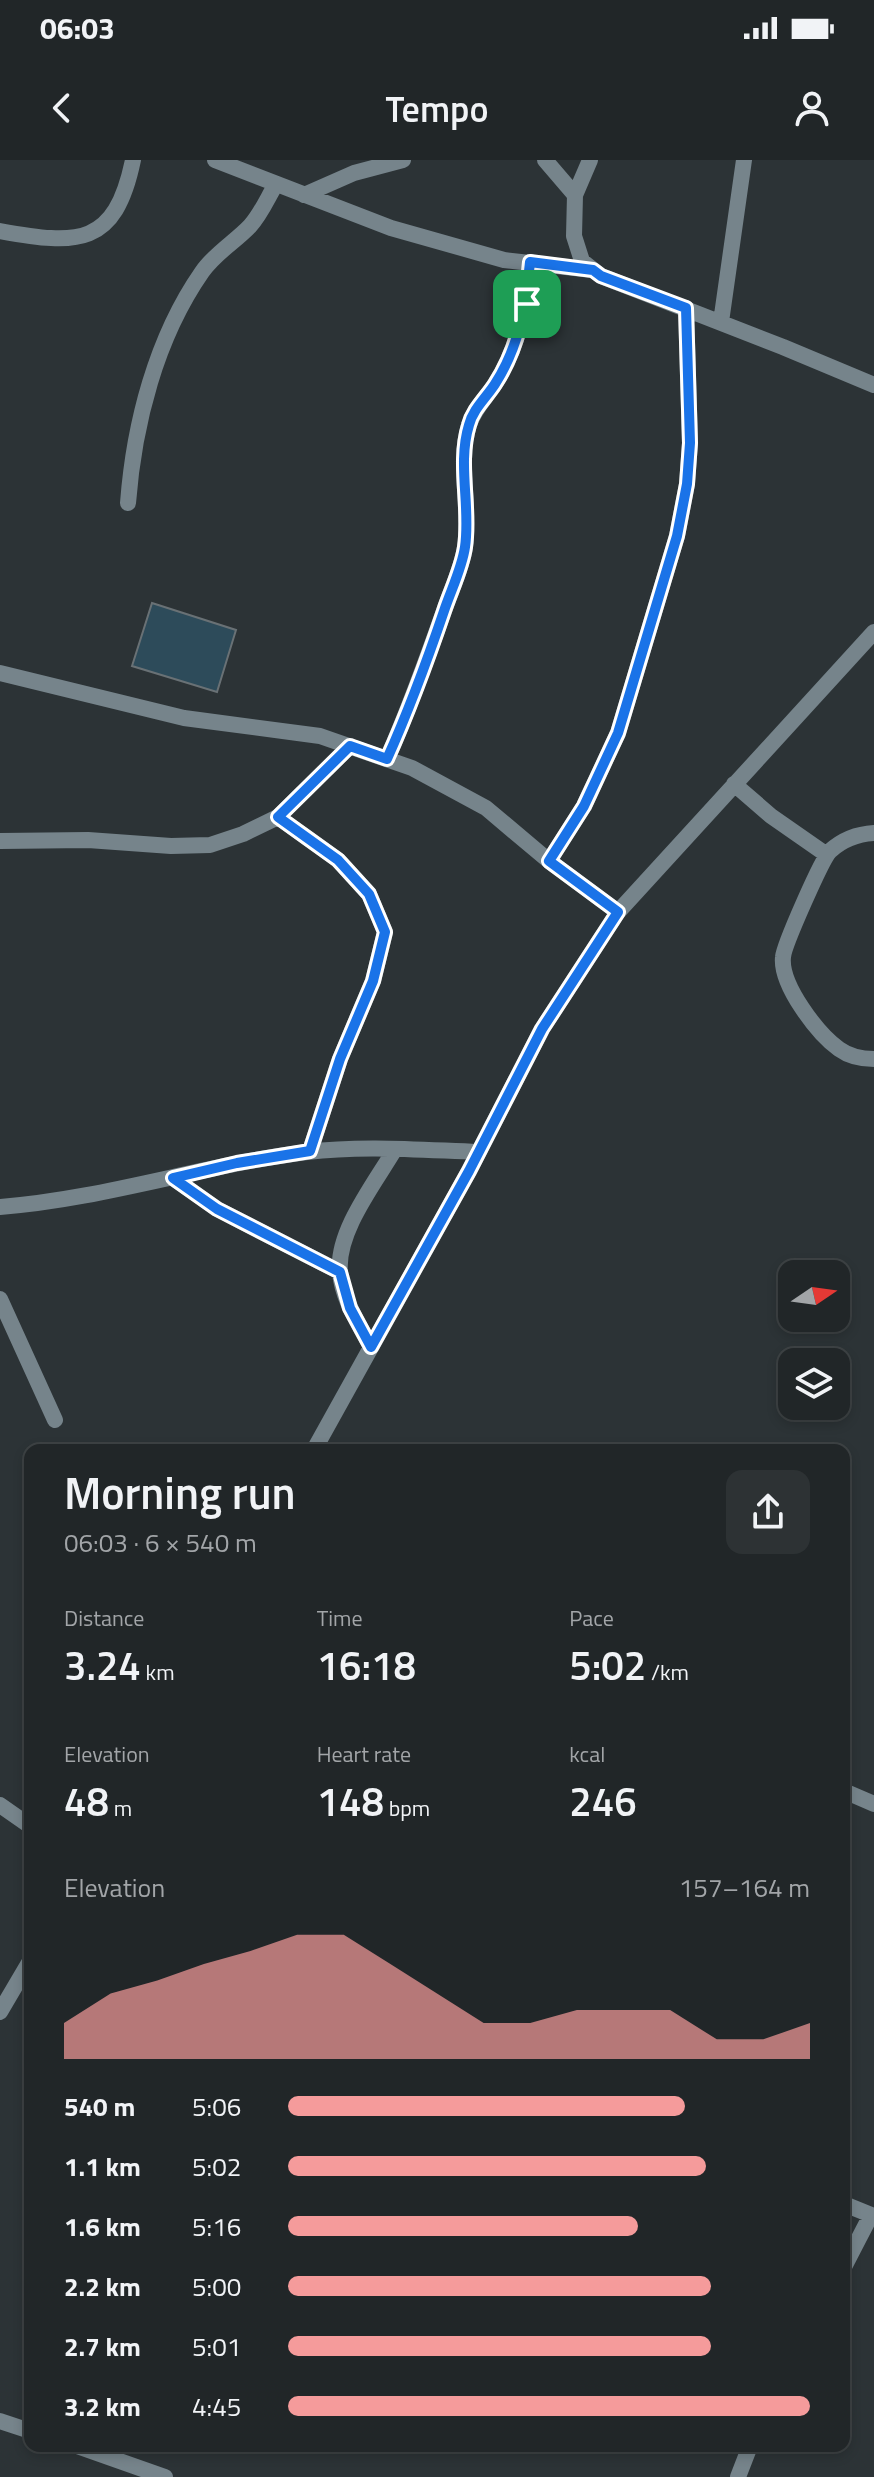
<!DOCTYPE html>
<meta charset="utf-8">
<style>
:root{--surface:#212628;--page:#2d3234;--text:#f1f3f6;--muted:#a2a5a8;--line:#3e4345;--accent:#f59b9b}
body{margin:0;font-family:"Titillium Web",sans-serif;background:var(--page);color:var(--text);height:100vh;display:flex;flex-direction:column;font-size:30px;white-space:nowrap}
*{box-sizing:border-box;margin:0}
p{font-size:26px;color:var(--muted)}
.icon{flex:none;width:44px;height:44px;fill:none;stroke:currentColor;stroke-width:2;stroke-linecap:round;stroke-linejoin:round}
.map{position:relative;flex:1;overflow:hidden}
.drawer{position:absolute;left:24px;top:1284px;width:826px;height:1008px;display:flex;flex-direction:column;background:var(--surface);border-radius:16px;box-shadow:0 4px 12px #0003,0 0 0 2px var(--line)}
.drawer>*{flex:none}
.needle{width:52px;rotate:77deg}
.tools{position:absolute;left:778px;top:1100px;display:grid;gap:16px}
.tools a{display:grid;place-items:center;width:72px;height:72px;border-radius:16px;background:var(--surface);box-shadow:0 4px 12px #0003,0 0 0 2px var(--line);font-size:40px}
.pin{position:absolute;display:grid;place-items:center;width:68px;height:68px;color:#fff;margin:-34px;border-radius:16px;box-shadow:0 4px 12px #0006}
.round{display:grid;place-items:center;flex:none;width:84px;height:84px;border-radius:16px;background:var(--page)}
.headline{display:flex;align-items:center;justify-content:space-between;height:136px;padding:0 40px}
h1{font-size:44px;font-weight:600;line-height:60px}
.metrics{display:grid;grid-template-columns:repeat(3,1fr);gap:12px;height:136px;padding:8px 40px}
.metrics div{display:grid;align-content:center}
.metrics b{font-size:40px;font-weight:600}
.metrics small{font-size:22px;font-weight:400}
.metrics p{font-size:22px}
.chart{height:224px;padding:16px 40px}
.chart p{display:flex;justify-content:space-between}
.chart svg{width:100%;height:144px;margin-top:8px;fill:var(--accent);opacity:.7}
ul{padding:0 40px;list-style:none;font-size:26px}
li{display:grid;grid-template-columns:128px 96px 1fr;align-items:center;height:60px}
li i{height:20px;border-radius:10px;background:var(--accent)}
.status{display:flex;justify-content:space-between;align-items:center;height:56px;padding:0 40px;background:var(--surface);direction:ltr}
.status svg{height:22px;fill:currentColor}
header{display:flex;justify-content:space-between;align-items:center;height:104px;padding:0 40px;background:var(--surface);font-size:36px;font-weight:600}
.map>svg:first-child{display:block}
.building{fill:#2d4b5a;stroke:#697175;stroke-width:2}
.lines{fill:none;stroke-linecap:round;stroke-linejoin:round}
.minor{stroke:#76848b;stroke-width:16}
.route-casing{stroke:#fff;stroke-width:16}
.route{stroke:#1a73e8;stroke-width:10}
</style>
<div class="status"><b>06:03</b><svg viewBox="0 0 49 12"><path d="M0 12V9h3v3zM5 12V6h3v6zM10 12V3h3v9zM15 12V0h3v12zM26 1h20v11H26zM47 4h2v5h-2z"/></svg></div>
<header><svg class="icon" aria-label="back" viewBox="0 0 24 24"><path d="M15 5l-7 7 7 7"/></svg>Tempo<svg class="icon" aria-label="person" viewBox="0 0 24 24"><circle cx="12" cy="8" r="4"/><path d="M4 21q1-7 8-7t8 7"/></svg></header>
<div class="map">
<svg width="874" height="2317" viewBox="0 0 874 2317">
<rect width="100%" height="100%" fill="#2c3336"/>
<path class="building" d="M152,443l84,27 -19,62 -85,-26z"/>
<g class="lines">
<path class="minor" d="M215,0l176,68 113,32 88,10
M545,0l30,35
M590,0l-15,35 -1,41 8,25 19,15 182,71 91,38
M304,35l50,-22 49,-13
M0,71c78,14 115,16 133,-71
M721,162l23,-162
M128,343c6,-79 28,-165 74,-231 13,-19 33,-30 48,-46 11,-12 18,-29 26,-42
M0,513l184,45 136,18 92,32 74,40 63,53 69,51
M387,599c22,-49 39,-98 57,-148 7,-21 18,-43 21,-64 6,-40 -8,-83 4,-122 5,-16 17,-27 26,-41 24,-37 31,-78 35,-122
M734,624l37,32 56,39
M278,657l60,43 31,34 16,38 -12,49 -33,78 -30,92
M874,673c-17,1 -32,7 -44,18 -8,8 -46,94 -47,106 -3,28 35,77 56,92 11,8 22,10 35,10
M0,681l88,-1 83,6 39,-1 33,-11 35,-17 72,-71
M549,701l35,-55 34,-73 59,-197 10,-52 3,-41 -4,-135
M173,1018l44,31 123,63
M0,1047c104,-8 203,-42 307,-55 56,-7 115,-2 171,0
M0,1139l55,121
M371,1187c-12,-23 -29,-48 -31,-75 -4,-40 35,-89 55,-123
M314,1290l155,-279 73,-142 76,-117 256,-280
M844,1631l30,13
M0,1645l30,21
M0,1852l30,-51
M844,2044l30,12
M844,2107l27,-52
M0,2261l30,10
M77,2286l88,31
M738,2317l12,-31"/>
</g>
<g class="lines">
<g class="route-casing">
<path id="route" d="M530,102l63,8 8,6 85,32 4,135 -3,41 -10,52 -59,197 -34,73 -35,55 69,51 -76,117 -73,142 -98,176 -21,-39 -10,-36 -123,-63 -44,-31 64,-15 73,-12 30,-92 33,-78 12,-49 -16,-38 -31,-34 -60,-43 72,-71 37,13c22,-49 40,-98 57,-148 7,-21 18,-43 21,-64 6,-40 -8,-83 4,-122 4,-16 17,-27 26,-41 24,-37 31,-78 35,-122z"/>
</g>
<use href="#route" class="route"/>
</g>
</svg>
<div class="tools">
<a><svg class="needle" viewBox="-14 -14 28 28"><path d="M0-13l5 13h-10z" fill="#e53935"/><path d="M0 13l5-13h-10z" fill="#a2a5a8"/></svg></a>
<a><svg class="icon" aria-label="layers" viewBox="0 0 24 24"><path d="M12 4l9 5-9 5-9-5zM3 14l9 5 9-5"/></svg></a>
</div>
<div class="pin" style="left:527px;top:144px;background:#1e9e55"><svg class="icon" aria-label="arrive" viewBox="0 0 24 24"><path d="M6 21V4h12l-3 4 3 4H6"/></svg></div>
<section class="drawer">
<div class="headline"><div><h1>Morning run</h1><p>06:03 · 6 × 540 m</p></div><a class="round"><svg class="icon" aria-label="share" viewBox="0 0 24 24"><path d="M12 15V3M7 8l5-5 5 5M5 13v7h14v-7"/></svg></a></div>
<div class="metrics">
<div><p>Distance</p><b>3.24<small> km</small></b></div>
<div><p>Time</p><b>16:18</b></div>
<div><p>Pace</p><b>5:02<small> /km</small></b></div>
</div>
<div class="metrics">
<div><p>Elevation</p><b>48<small> m</small></b></div>
<div><p>Heart rate</p><b>148<small> bpm</small></b></div>
<div><p>kcal</p><b>246</b></div>
</div>
<div class="chart"><p><span>Elevation</span>157–164 m</p>
<svg viewBox="0 0 160 44" preserveAspectRatio="none"><path d="M0 44V33L10 24L20 20L30 15L40 11L50 6L60 6L70 15L80 24L90 33L100 33L110 29L120 29L130 29L140 38L150 38L160 33V44z"/></svg>
</div>
<ul>
<li><b>540 m</b>5:06<i style="width:76%"></i></li>
<li><b>1.1 km</b>5:02<i style="width:80%"></i></li>
<li><b>1.6 km</b>5:16<i style="width:67%"></i></li>
<li><b>2.2 km</b>5:00<i style="width:81%"></i></li>
<li><b>2.7 km</b>5:01<i style="width:81%"></i></li>
<li><b>3.2 km</b>4:45<i style="width:100%"></i></li>
</ul>
</section>
</div>
